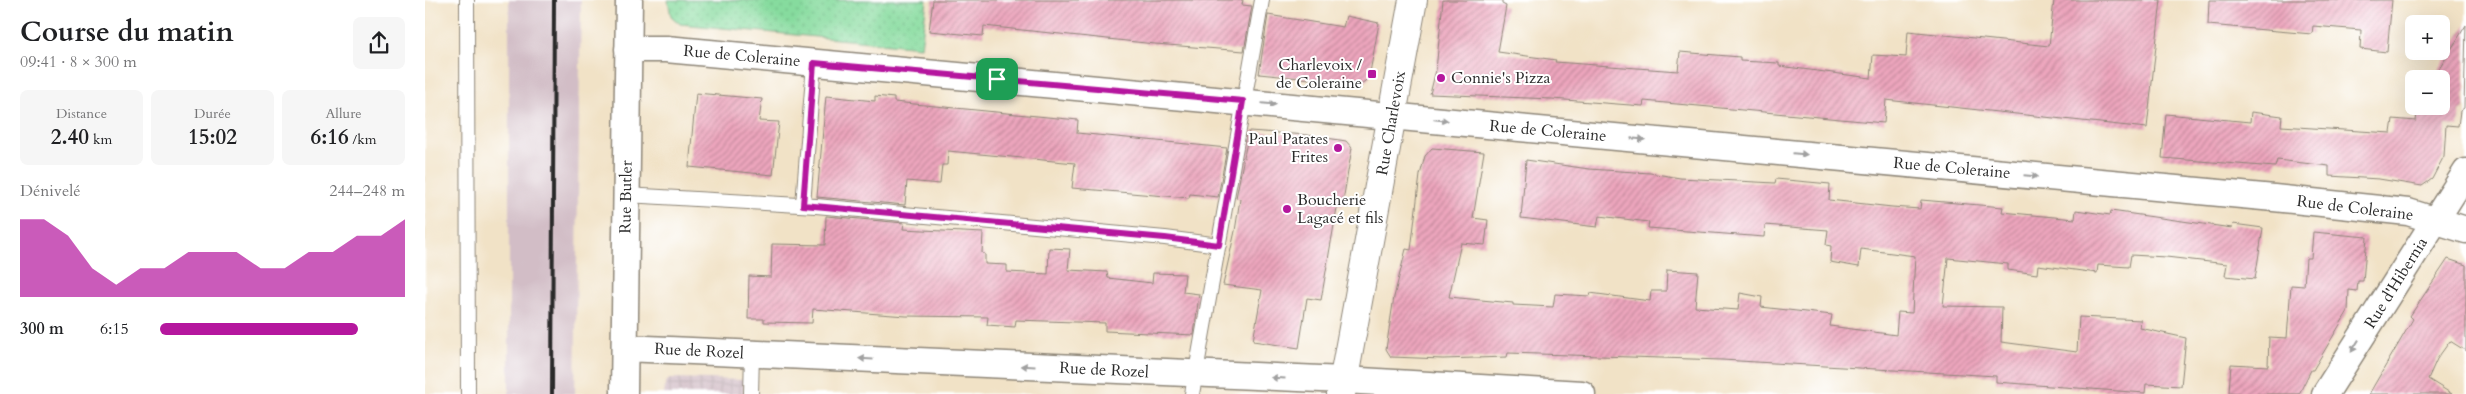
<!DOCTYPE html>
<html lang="fr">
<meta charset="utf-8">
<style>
:root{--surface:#fff;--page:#f6f6f6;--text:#202124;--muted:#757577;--accent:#b5179e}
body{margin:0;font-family:Cardo,serif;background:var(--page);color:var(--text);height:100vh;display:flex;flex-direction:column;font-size:19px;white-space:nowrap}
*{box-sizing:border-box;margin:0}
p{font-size:16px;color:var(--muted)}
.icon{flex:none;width:28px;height:28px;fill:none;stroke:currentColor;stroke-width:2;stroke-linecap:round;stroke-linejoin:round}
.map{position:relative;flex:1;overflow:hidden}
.sheet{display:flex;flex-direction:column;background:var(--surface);width:425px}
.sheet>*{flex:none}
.buttons{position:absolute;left:1980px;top:15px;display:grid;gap:10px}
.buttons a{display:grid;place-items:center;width:45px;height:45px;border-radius:8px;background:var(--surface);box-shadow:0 5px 20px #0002;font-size:25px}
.pin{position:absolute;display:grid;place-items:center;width:42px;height:42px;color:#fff;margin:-21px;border-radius:10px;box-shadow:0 2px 8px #0006}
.round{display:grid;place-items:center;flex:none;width:52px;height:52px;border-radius:8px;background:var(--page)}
.headline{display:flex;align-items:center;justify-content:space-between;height:85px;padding:0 20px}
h1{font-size:28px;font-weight:600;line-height:38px}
.metrics{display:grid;grid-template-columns:repeat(3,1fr);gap:8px;height:85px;padding:5px 20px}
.metrics div{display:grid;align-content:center;border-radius:8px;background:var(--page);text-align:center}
.metrics b{font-size:21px;font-weight:600}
.metrics small{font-size:14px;font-weight:400}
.metrics p{font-size:14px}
.chart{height:140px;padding:10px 20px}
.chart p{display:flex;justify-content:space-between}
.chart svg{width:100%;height:90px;margin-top:5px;fill:var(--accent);opacity:.7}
ul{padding:0 20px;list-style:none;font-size:16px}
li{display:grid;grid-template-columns:80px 60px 1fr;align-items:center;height:38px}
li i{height:12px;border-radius:6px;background:var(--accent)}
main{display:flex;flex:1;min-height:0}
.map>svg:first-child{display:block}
.industrial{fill:url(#industrial-grid)}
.railway{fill:#d2bdc6}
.park{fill:url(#park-dots);stroke:#588364}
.building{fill:url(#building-hatch)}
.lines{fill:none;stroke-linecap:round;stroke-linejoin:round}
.lane-casing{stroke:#8e8678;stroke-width:16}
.street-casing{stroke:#8e8678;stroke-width:29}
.secondary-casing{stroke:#8e8678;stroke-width:30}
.lane{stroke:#fff;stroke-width:14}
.street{stroke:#fff;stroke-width:26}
.secondary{stroke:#fff;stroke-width:28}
.rail{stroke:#2b2b2b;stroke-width:4}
.oneway{fill:#a0a0a0}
.route-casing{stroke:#fff;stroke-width:10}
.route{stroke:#b5179e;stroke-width:6}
.poi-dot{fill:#b5179e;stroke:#fff;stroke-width:2}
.labels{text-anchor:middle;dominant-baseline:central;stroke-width:4;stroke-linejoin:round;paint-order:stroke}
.street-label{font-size:16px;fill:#2b2b2b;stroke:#fff}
.poi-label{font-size:16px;fill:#2b2b2b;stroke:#fff;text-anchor:end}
</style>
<main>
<section class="sheet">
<div class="headline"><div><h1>Course du matin</h1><p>09:41 · 8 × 300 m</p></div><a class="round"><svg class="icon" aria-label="share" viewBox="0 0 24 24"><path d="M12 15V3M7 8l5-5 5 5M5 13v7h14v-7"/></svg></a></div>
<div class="metrics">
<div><p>Distance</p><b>2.40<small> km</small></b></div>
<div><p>Durée</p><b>15:02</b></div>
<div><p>Allure</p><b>6:16<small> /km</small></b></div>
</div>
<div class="chart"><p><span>Dénivelé</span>244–248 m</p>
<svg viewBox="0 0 160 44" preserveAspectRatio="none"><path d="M0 44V6L10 6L20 14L30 30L40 38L50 30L60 30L70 22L80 22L90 22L100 30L110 30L120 22L130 22L140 14L150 14L160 6V44z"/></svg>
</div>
<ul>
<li><b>300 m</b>6:15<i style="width:81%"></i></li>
</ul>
</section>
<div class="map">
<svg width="2041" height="394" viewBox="0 0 2041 394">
<defs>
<pattern id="industrial-grid" width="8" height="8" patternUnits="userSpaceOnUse" patternTransform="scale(1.25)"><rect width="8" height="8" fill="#d2bdc6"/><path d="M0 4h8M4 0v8" fill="none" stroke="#b4a3aa"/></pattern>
<pattern id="park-dots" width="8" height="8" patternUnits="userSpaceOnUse" patternTransform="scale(1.25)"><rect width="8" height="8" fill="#86db9e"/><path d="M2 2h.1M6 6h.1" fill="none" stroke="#74bc88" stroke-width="1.8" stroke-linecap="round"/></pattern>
<pattern id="building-hatch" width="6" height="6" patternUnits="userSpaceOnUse" patternTransform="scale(1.25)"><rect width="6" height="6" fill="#eda6bd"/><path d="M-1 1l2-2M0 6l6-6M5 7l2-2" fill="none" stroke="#c0879a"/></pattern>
</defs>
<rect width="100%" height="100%" fill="#fff"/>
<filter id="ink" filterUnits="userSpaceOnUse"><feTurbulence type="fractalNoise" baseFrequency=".02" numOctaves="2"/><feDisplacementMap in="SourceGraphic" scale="10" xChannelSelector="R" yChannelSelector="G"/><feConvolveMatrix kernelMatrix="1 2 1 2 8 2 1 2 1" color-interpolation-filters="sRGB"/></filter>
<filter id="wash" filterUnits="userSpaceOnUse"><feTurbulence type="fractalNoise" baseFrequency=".0096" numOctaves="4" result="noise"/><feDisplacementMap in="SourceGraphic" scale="20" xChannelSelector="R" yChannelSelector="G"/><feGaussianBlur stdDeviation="1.12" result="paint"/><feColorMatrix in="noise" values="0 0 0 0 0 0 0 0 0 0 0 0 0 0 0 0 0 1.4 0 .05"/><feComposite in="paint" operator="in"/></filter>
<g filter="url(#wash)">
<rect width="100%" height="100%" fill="#f1e2c6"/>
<path class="industrial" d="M246,378l73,2v14h-80l2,-12z"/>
<path class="railway" d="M84,0h72l-6,394h-66z"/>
<path class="park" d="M243,0h259l-6,47 -241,-23 -9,-8z"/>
<g id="blocks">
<path class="building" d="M508,0h310l-1,5 10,1 -8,45 -89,-7 -171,-18 -1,10 -54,-5z
M1018,0h59v4l4,2 -8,46 58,8 -1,2 123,9 2,-19 60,5v4l39,2v3l92,12 2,-23 33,2 2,-26 141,15 5,-46h107l-14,128 -261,-28 -2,23 -240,-22 -1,5 -91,-7 -122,-5 6,-24z
M1784,0h183l-5,52 -27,-3 1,-19 -48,-4 -1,8 -104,-9z
M843,15l75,12 3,-11 33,7 -10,55 -8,6 -102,-10z
M2041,25l-2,83 -4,3 -2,15 -12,-1 -2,31 -12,23 -10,7 -43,-7 -50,-3v-10l-52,-6 -2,7 -113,-9 4,-44 84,8 1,-10 31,4 -1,10 110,7 2,-14 23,2 2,-15h23v-27h-8z
M271,93l66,6 -3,22 20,1 -6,53 -84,-8z
M401,96l49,5v-5l19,2v4l184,18 -1,13 150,15 -9,49 -28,-3 -1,4 -117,-10 3,-25 -127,-12 -1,14h-5l-2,19 -33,-3 -2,24 -88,-8z
M824,131l58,4 39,6 6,7 -10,59 -4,-5 -17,98 -14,-2 -8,50 -46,-7 9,-51 -39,-5 12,-54 5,-32 -4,-1z
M1007,148l52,4 -11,66 15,2 -3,25 -24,-2 -12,54 64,6v2l40,2 2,-13 34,2 1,-3 60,8 1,-10h15l1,-21 31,2 -3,35 43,3 2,-17 22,4 -1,10 71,8 -2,11 66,9 2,-23 14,1 3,-57 -54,-7 -2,18 -29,-5 1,-16 -5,-1 2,-15 -63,-5 -1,12 -116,-9 1,-6 -50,-6 -2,11 -76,-9 5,-58 63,9 61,4 30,5 95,5 1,-4 54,5 -1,16 63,7 28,2 1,-9 82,7 -1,5 73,7 1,-9 34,5 1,-4 121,17 1,-4 30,4 -8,51 -30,-3 2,-12 -61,-7 -35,-2 -2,12 -31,-2 -1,8 -59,-8 -1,9 -29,-4v-6l-60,-6 -5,48 59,1 -1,35 76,10 2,-35 62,3 -1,8 46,10 -5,48 -35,-2 -1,9 -149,-11v-6l-274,-16 -214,-7 -1,4 -64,2 -52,-2 -5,-8 8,-52 12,-48 5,1 9,-75 5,-19z
M401,216l78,7 -1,6 80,4 -1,20 3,1v10l22,1v7l41,2 1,-26 21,1 -2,21 39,2 1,6 44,5 1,-10 32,1 -2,18 16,2 -5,41 -89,-4v-8l-89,-3 -1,7 -28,-2 1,-8 -82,-1 -93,-7 -1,14 -48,-1v-3h-16l1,-43 22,1 1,-33 53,1z
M1888,232l54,5 -4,44h-5l-1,10 -8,-1 -1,21 -35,59h-2l-12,24h-54l-16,-2 2,-28 37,2 1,-29 18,1 4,-53 13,1 2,-28h5z
M2023,259l18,6v86l-16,-10 -13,18 -9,20 24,15h-83l44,-75 -3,-3z"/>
</g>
</g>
<g filter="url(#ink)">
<use href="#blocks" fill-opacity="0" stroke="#8e8678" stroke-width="1"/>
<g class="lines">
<g class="lane-casing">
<path id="lane" d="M42,0l1,394
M201,195l190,11 349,32 54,7
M378,205l11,-142
M326,394l1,-41
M767,394l70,-394"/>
</g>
<g class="street-casing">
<path id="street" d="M203,49h38l1608,149 134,14 58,18
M200,348l719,32 238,14
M199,394l5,-394
M1900,394l141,-222"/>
</g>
<g class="secondary-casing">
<path id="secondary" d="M916,394l72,-394"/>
</g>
<use href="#lane" class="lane"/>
<use href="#street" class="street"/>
<use href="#secondary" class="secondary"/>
<path class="rail" d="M127,394l2,-394"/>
</g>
<defs><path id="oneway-solid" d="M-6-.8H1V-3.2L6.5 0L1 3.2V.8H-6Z" transform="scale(1.25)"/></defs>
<g class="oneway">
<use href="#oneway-solid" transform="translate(844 104) rotate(5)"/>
<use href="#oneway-solid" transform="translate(1016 120) rotate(6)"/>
<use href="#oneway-solid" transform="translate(1213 139) rotate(5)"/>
<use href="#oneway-solid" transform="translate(1375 154) rotate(5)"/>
<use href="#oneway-solid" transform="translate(1606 176) rotate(5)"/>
<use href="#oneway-solid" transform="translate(1930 346) rotate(122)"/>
<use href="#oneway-solid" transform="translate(441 359) rotate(-177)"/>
<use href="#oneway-solid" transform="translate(603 366) rotate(-177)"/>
<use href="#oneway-solid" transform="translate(853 378) rotate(-177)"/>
</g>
</g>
<g class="lines" filter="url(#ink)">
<g class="route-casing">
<path id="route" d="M389,63l429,38 -24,144 -54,-7 -362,-33z"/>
</g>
<use href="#route" class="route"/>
</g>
<g class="poi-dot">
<rect x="942" y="69" width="10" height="10" rx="2.5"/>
<circle cx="1016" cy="78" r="5"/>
<circle cx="913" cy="148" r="5"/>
<circle cx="862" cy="209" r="5"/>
</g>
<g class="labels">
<g class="street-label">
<text transform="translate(317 56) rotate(5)">Rue de Coleraine</text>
<text transform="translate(966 123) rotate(-80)">Rue Charlevoix</text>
<text transform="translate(1123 131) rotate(5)">Rue de Coleraine</text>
<text transform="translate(1527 168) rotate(5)">Rue de Coleraine</text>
<text transform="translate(201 197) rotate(-89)">Rue Butler</text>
<text transform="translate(1930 208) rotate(7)">Rue de Coleraine</text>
<text transform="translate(1971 283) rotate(-58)">Rue d'Hibernia</text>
<text transform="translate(274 351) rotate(3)">Rue de Rozel</text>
<text transform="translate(679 370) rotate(3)">Rue de Rozel</text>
</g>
<g class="poi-label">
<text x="937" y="65">Charlevoix /<tspan x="937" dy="18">de Coleraine</tspan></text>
<text x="1026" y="78" text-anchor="start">Connie's Pizza</text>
<text x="903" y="139">Paul Patates<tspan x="903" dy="18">Frites</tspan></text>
<text x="872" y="200" text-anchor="start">Boucherie<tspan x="872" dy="18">Lagacé et fils</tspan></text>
</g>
</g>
</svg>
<div class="buttons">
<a>+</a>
<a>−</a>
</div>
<div class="pin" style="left:572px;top:79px;background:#1e9e55"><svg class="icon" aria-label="arrive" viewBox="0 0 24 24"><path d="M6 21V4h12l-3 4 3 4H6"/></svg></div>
</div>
</main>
